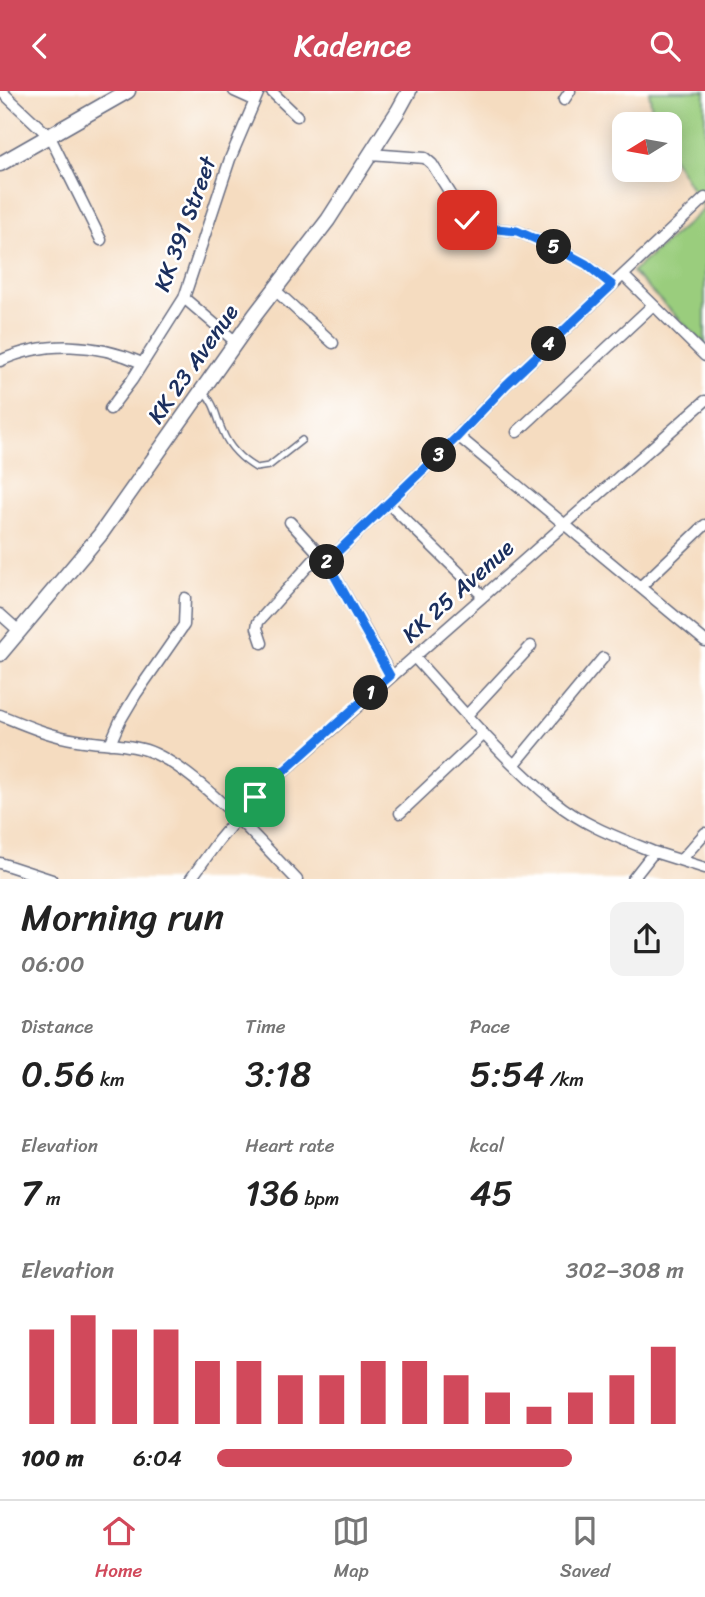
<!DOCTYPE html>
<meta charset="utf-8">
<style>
:root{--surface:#fff;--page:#f2f2f2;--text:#222;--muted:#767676;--line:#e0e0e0;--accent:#d1495b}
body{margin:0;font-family:Sriracha,sans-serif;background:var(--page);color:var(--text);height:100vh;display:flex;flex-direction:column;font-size:26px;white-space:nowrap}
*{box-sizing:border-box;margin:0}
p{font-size:23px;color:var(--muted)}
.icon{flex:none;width:38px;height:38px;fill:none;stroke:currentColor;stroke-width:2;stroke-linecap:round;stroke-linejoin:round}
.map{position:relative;height:788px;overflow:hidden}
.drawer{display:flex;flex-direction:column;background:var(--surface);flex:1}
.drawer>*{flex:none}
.needle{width:46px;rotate:259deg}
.buttons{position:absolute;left:612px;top:21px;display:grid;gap:14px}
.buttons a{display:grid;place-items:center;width:70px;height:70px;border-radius:14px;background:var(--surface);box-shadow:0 4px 18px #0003;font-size:35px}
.pin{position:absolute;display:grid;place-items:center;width:60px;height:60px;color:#fff;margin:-30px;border-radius:14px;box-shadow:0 4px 10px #0006}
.km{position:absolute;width:35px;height:35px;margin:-18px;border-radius:50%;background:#222;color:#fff;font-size:19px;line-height:35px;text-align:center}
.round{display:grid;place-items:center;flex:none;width:74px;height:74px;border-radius:14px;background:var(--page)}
.summary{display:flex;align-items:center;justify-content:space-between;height:119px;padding:0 21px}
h1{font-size:38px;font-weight:600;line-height:52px}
.metrics{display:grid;grid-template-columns:repeat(3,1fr);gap:10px;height:119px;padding:7px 21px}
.metrics div{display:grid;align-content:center}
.metrics b{font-size:35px;font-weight:600}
.metrics small{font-size:19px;font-weight:400}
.metrics p{font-size:19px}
.chart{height:196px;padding:14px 21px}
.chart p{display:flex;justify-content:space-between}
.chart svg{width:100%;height:126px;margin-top:7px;stroke:var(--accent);stroke-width:6}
ul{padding:0 21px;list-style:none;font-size:23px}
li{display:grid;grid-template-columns:112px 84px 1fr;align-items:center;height:52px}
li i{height:18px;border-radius:9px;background:var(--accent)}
header{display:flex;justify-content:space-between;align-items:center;height:91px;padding:0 21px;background:var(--accent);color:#fff;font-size:32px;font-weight:600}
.menu{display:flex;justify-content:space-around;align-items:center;height:98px;border-top:2px solid var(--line);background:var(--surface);font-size:19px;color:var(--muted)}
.menu a{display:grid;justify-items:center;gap:4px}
.menu .current{color:var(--accent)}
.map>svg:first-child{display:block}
.green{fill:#9acd7d;stroke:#5a7e6e;stroke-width:2}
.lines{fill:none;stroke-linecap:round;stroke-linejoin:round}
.lane-casing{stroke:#676c80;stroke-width:8}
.street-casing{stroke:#676c80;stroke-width:13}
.secondary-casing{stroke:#676c80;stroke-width:17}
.lane{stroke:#fff;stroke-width:5}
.street{stroke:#fff;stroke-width:10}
.secondary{stroke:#fff;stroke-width:14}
.route-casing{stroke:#fff;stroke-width:14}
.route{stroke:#1a73e8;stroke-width:9}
.labels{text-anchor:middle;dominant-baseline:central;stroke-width:5;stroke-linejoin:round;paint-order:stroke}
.street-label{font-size:23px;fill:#1b2f5e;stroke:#fff}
</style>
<header><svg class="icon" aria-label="back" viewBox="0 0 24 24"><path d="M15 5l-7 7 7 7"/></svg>Kadence<svg class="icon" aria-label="search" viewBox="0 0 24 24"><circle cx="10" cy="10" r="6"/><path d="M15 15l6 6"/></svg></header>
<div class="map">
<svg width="705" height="789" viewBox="0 0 705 789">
<rect width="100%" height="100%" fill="#fff"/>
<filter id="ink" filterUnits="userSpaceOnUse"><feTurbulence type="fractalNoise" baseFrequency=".0143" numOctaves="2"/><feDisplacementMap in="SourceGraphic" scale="14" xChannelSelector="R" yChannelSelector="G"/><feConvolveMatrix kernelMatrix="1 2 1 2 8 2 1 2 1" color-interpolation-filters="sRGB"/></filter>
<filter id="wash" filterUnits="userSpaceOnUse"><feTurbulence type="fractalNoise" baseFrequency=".00686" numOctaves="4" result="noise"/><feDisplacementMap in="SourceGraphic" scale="28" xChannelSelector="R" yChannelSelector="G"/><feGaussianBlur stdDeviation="1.57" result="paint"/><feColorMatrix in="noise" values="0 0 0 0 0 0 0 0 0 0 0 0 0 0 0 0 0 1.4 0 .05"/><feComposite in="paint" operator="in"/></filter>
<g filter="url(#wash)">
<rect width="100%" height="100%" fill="#f5dcc0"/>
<path class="green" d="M649,0h56v254l-73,-73 72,-63 -34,-56v-29h-16z"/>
</g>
<g filter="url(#ink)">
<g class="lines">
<g class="lane-casing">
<path id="lane" d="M204,301c12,13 12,25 19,40 6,15 19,28 33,36l13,-2 33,-26"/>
</g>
<g class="street-casing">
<path id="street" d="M1,0l49,46 51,103
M234,0l20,9
M271,0l26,25
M564,9l6,-9
M370,63l55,4 7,6 35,56 9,7 41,4 41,18 28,15 26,21
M623,184l82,81
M275,199l58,53
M184,207l53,45
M0,270c45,-21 97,-18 142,2
M110,318l22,-29 52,-82 46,-139 29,-68
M517,341l136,-127
M458,345l247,205
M388,412l95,93
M290,431l32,35
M640,496l65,-62
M0,523l19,17
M262,552l-5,-15 1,-6 61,-68
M415,567c44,49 88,101 139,143 29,24 65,37 100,51
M391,585l-64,-114 131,-126 48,-51 199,-187
M0,624c25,10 50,21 77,25 23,4 47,3 69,10 48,16 115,93 151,130
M467,624l64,-69
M110,653l10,-23 16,-27 48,-69 1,-27
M515,673l88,-106
M400,722l84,-79
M681,769l24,-27
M0,772l52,17
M190,789l28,-39 37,-44 450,-396
M632,789l22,-28 51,16"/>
</g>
<g class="secondary-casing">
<path id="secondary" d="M0,73l128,-73
M0,563l100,-119 155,-220 73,-95 70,-109 11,-20"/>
</g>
<use href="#lane" class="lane"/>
<use href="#street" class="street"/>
<use href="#secondary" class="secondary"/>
</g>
</g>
<g class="lines" filter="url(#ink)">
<g class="route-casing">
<path id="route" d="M255,706l135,-121 -63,-114 131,-126 48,-51 106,-100 -26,-21 -28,-15 -41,-18 -41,-4 -9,-7"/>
</g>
<use href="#route" class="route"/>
</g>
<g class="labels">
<g class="street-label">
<text transform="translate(185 133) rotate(-70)">KK 391 Street</text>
<text transform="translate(193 273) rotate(-55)">KK 23 Avenue</text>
<text transform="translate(458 500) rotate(-42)">KK 25 Avenue</text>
</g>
</g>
</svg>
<div class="buttons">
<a><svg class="needle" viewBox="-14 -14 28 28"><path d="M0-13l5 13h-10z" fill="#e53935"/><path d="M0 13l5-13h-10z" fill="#767676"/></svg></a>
</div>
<div class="pin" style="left:255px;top:706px;background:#1e9e55"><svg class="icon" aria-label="arrive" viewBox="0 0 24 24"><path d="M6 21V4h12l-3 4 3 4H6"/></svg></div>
<div class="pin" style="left:467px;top:129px;background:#d93025"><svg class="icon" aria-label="check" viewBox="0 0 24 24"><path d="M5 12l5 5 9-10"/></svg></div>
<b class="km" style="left:371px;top:602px">1</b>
<b class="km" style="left:327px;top:471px">2</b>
<b class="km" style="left:439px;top:364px">3</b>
<b class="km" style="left:549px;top:253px">4</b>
<b class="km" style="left:554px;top:156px">5</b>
</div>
<section class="drawer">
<div class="summary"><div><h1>Morning run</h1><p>06:00</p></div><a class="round"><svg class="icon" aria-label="share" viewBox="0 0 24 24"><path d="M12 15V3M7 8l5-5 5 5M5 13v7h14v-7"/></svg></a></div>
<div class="metrics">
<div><p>Distance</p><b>0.56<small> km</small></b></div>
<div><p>Time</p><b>3:18</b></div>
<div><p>Pace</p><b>5:54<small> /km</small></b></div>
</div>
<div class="metrics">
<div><p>Elevation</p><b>7<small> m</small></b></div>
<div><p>Heart rate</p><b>136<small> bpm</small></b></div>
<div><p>kcal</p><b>45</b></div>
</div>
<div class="chart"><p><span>Elevation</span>302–308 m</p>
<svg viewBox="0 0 160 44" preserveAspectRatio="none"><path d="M5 44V11M15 44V6M25 44V11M35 44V11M45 44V22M55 44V22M65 44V27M75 44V27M85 44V22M95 44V22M105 44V27M115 44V33M125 44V38M135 44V33M145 44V27M155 44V17"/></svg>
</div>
<ul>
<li><b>100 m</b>6:04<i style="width:76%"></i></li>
</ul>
</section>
<nav class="menu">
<a class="current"><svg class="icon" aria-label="home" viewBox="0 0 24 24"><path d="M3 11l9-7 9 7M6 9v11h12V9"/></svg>Home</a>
<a><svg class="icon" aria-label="map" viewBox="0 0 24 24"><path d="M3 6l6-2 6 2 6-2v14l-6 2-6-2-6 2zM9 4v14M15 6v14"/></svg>Map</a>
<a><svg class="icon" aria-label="saved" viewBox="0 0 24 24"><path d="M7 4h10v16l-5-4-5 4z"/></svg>Saved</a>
</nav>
